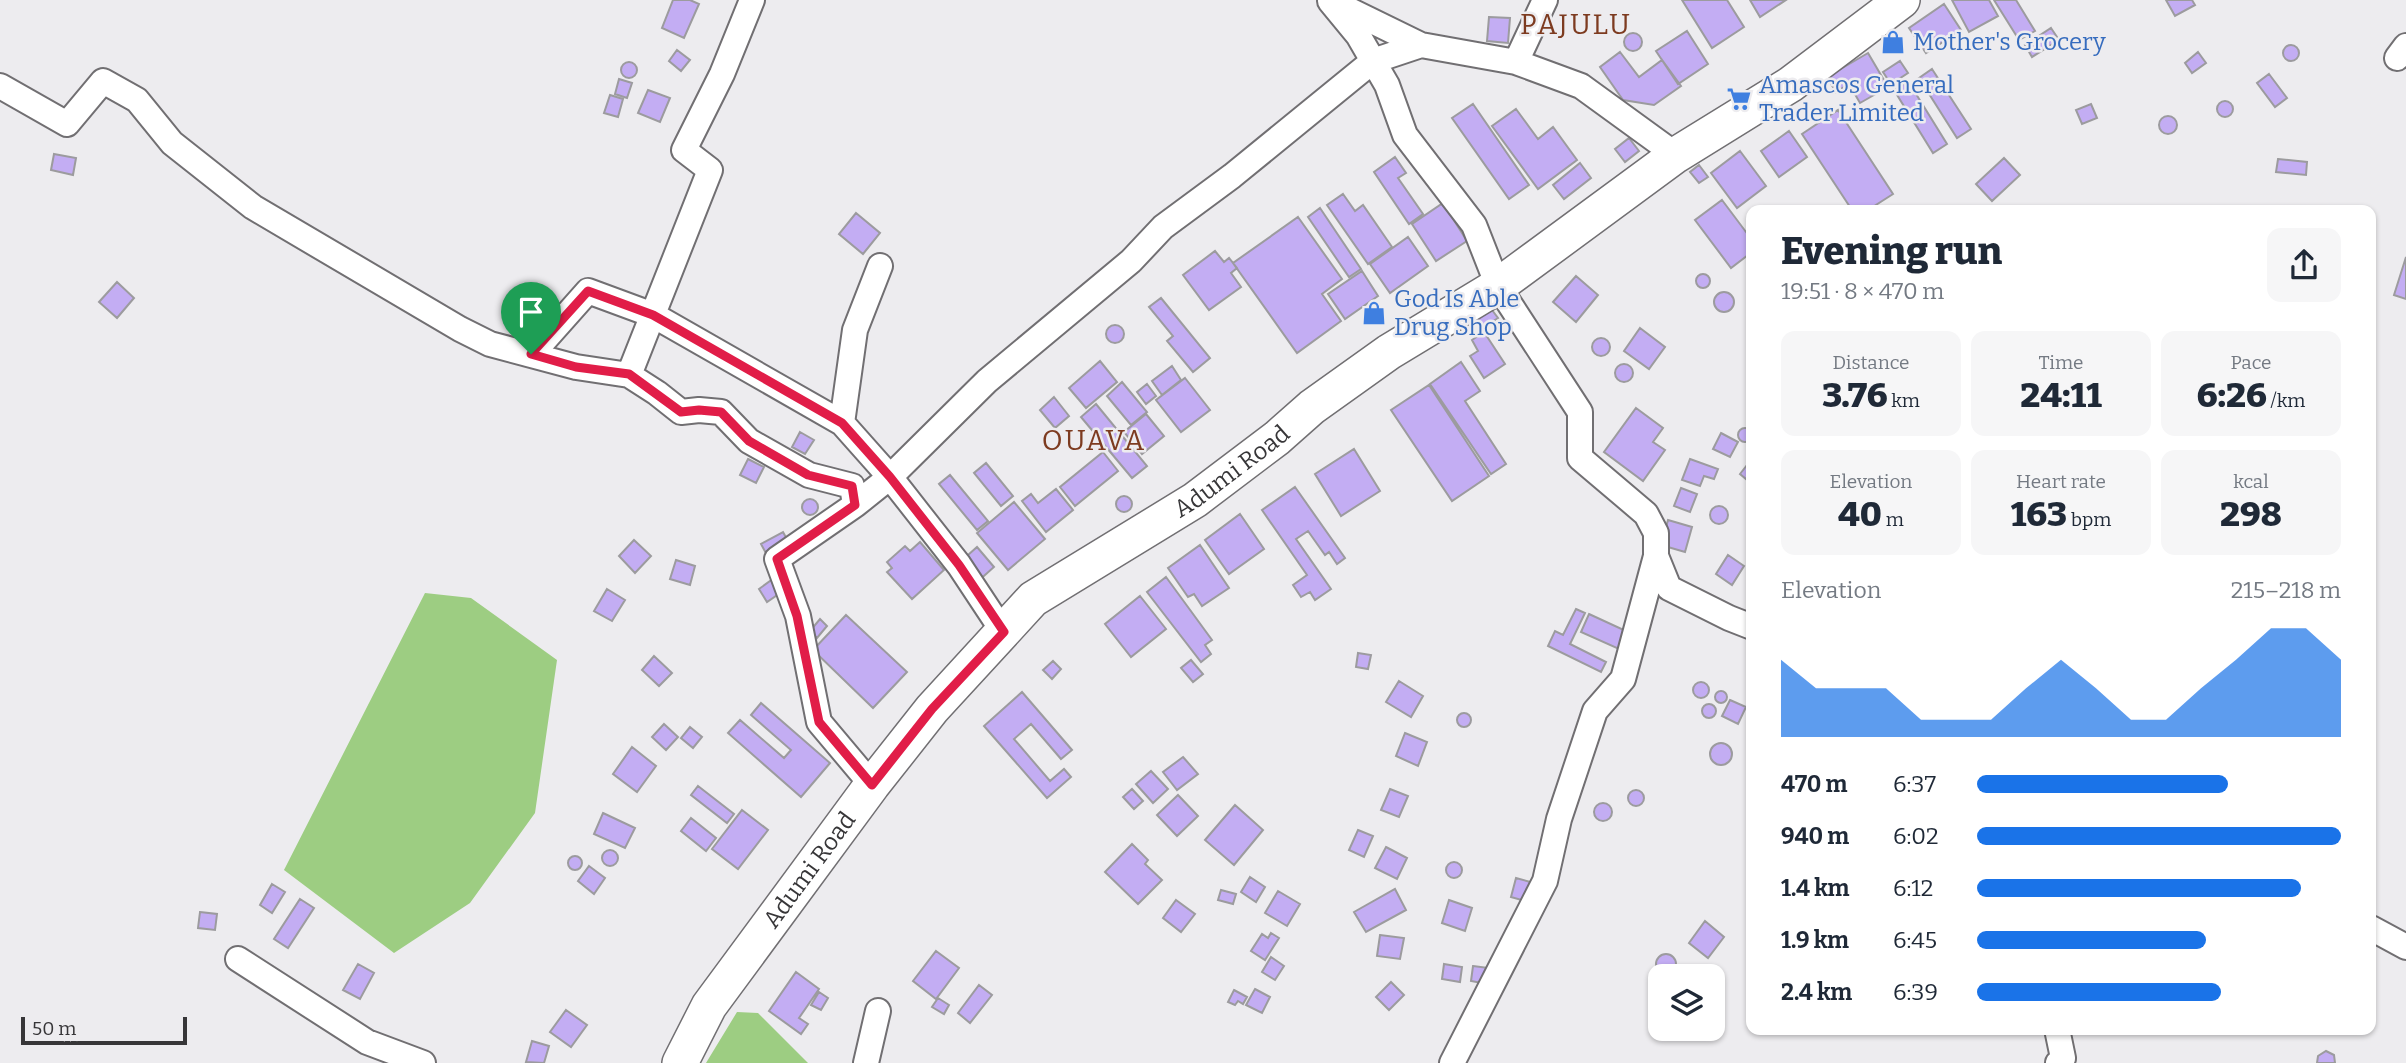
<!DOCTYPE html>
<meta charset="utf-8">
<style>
:root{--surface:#fff;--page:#f6f6f7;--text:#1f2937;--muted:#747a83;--accent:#1a73e8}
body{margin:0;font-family:Bitter,serif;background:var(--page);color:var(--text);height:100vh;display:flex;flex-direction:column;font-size:26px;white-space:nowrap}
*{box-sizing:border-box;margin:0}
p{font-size:23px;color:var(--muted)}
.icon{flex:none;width:38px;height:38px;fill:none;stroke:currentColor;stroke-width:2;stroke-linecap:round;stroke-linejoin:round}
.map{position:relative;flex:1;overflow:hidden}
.side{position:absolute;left:1746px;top:205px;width:630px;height:830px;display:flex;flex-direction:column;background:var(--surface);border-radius:14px;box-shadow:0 2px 5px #0004}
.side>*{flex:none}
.controls{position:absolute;left:1648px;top:964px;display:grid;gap:14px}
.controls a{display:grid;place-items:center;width:77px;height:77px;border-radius:14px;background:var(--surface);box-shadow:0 2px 5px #0004;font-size:35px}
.scale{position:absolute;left:21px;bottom:18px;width:166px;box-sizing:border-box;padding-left:7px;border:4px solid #373638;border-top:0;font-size:19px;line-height:24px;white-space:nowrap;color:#373638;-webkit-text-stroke:5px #edecef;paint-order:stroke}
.pin{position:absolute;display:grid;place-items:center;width:60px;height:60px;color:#fff;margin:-72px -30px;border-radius:50% 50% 50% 0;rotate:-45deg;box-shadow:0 0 7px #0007}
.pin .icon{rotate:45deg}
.round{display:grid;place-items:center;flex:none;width:74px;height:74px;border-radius:14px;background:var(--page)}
.overview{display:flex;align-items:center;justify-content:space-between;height:119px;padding:0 35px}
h1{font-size:38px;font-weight:800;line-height:52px}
.figures{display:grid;grid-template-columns:repeat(3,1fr);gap:10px;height:119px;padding:7px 35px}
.figures div{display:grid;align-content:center;border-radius:14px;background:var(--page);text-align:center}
.figures b{font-size:35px;font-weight:800}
.figures small{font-size:19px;font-weight:400}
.figures p{font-size:19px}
.chart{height:196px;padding:14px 35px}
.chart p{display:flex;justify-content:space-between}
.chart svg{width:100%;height:126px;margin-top:7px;fill:var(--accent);opacity:.7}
ul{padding:0 35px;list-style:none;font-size:23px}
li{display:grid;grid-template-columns:112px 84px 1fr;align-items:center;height:52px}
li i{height:18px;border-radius:9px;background:var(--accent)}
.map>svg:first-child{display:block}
.green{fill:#9dcd82}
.building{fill:#c3adf3;stroke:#9c9b9e;stroke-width:2}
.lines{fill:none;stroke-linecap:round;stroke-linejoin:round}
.minor-casing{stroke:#716f72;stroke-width:28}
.secondary-casing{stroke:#716f72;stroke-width:38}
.minor{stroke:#fff;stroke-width:24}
.secondary{stroke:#fff;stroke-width:35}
.route-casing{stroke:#fff;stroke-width:14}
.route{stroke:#e11d48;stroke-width:9}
.labels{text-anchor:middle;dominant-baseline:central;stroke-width:5;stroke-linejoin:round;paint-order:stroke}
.shop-label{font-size:24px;fill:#366cbe;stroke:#edecef;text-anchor:start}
.street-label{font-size:24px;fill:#373638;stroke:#edecef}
.quarter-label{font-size:28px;letter-spacing:2px;fill:#7d3b20;stroke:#edecef}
</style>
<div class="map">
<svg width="2406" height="1063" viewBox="0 0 2406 1063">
<rect width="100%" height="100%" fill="#edecef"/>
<path class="green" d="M425,593l46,5 86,62 -22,153 -65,90 -76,50 -110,-83z
M737,1012l21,1 50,50h-102z"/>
<path class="building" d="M673,0h17l9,4 -15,34 -22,-10z
M1682,0h45l17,27 -32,21z
M1750,0h36l-26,17z
M1952,0h37l9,16 -29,16z
M1994,0h22l19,31 -16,9z
M2166,0h26l3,5 -20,11z
M1944,4l17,26 -35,23 -17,-25z
M1489,17l21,1 -2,25 -21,-2z
M2051,28l8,12 -27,17 -7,-12z
M1687,31l21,33 -30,20 -22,-33z
M1624 42a9 9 0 1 1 18 0a9 9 0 1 1-18 0Z
M2283 53a8 8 0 1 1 16 0a8 8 0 1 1-16 0Z
M677,50l13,10 -9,11 -12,-10z
M1620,52l19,25 23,-17 19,26 -27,19 -31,-5 -23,-33z
M2198,52l8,11 -14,10 -7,-10z
M1868,53l20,34 -28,16 -11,-19 -13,8 -9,-15z
M1900,61l8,12 -17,11 -8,-12z
M621 70a8 8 0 1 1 16 0a8 8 0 1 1-16 0Z
M1932,69l39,60 -14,9 -38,-60z
M2269,74l18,24 -12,9 -18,-24z
M619,79l13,4 -5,15 -12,-4z
M1908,81l39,63 -14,9 -39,-63z
M648,90l22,8 -10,24 -22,-9z
M610,95l13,4 -5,18 -14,-4z
M2217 109a8 8 0 1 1 16 0a8 8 0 1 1-16 0Z
M1473,104l56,81 -20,14 -57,-81z
M2091,104l6,14 -15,6 -6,-14z
M1516,109l22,30 15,-12 24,33 -39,29 -46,-63z
M1838,110l55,84 -25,16h-16l-50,-76z
M2159 125a9 9 0 1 1 18 0a9 9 0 1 1-18 0Z
M1789,131l18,26 -28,20 -18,-26z
M1629,138l10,13 -14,11 -10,-13z
M1740,151l26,35 -29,22 -26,-35z
M54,154l22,4 -3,17 -22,-5z
M1395,157l11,16 -8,5 25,36 -14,10 -35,-52z
M2004,158l16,17 -28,26 -16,-17z
M2278,159l29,3 -1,13 -30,-3z
M1580,163l11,15 -27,21 -11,-14z
M1699,165l9,12 -9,6 -9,-11z
M1343,194l12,17 8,-6 29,42 -24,17 -41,-59z
M1722,200l30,40v12l-21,16 -36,-48z
M1443,203l24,38 -31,20 -24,-37z
M1320,208l41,61 -12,8 -41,-60z
M856,213l24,20 -17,21 -24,-20z
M1298,217l44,62 -20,15 19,27 -44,32 -64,-90z
M1408,237l20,29 -38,27 -20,-29z
M1215,251l9,11 5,-4 8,10 -6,5 10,14 -32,23 -26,-35z
M2406,257v42l-12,-4z
M1362,271l16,25 -33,23 -17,-25z
M1696 281a7 7 0 1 1 14 0a7 7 0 1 1-14 0Z
M1576,276l22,19 -22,27 -23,-20z
M117,282l17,16 -17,20 -18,-16z
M1714 302a10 10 0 1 1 20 0a10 10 0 1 1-20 0Z
M1161,298l49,60 -17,14 -26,-31 6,-5 -24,-29z
M1492,310l6,8 -17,11 -8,-12 8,-6 3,4z
M1106 334a9 9 0 1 1 18 0a9 9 0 1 1-18 0Z
M1640,328l25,19 -16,22 -25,-18z
M1484,332l21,32 -21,14 -14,-22 8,-5 -6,-11z
M1592 347a9 9 0 1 1 18 0a9 9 0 1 1-18 0Z
M1100,361l17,21 -31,26 -17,-20z
M1461,362l19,29 -15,10 41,63 -15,10 -61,-90z
M1615 373a9 9 0 1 1 18 0a9 9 0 1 1-18 0Z
M1172,366l9,14 -19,15 -10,-14z
M1185,378l25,32 -29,22 -25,-32z
M1122,382l25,30 -16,13 -24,-29z
M1147,384l9,12 -10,8 -9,-12z
M1429,385l60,91 -37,25 -61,-91z
M1054,397l15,19 -14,12 -15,-18z
M1096,404l51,62 -15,12 -51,-61z
M1636,408l27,20 -10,14 12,8 -22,31 -39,-29z
M1146,414l18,22 -22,18 -18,-22z
M1738 435a7 7 0 1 1 14 0a7 7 0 1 1-14 0Z
M800,432l14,8 -9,14 -13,-7z
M1721,433l17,9 -8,15 -17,-8z
M1354,449l26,42 -39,25 -26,-42z
M1103,452l15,19 -43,35 -15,-19z
M748,459l16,8 -8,16 -16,-8z
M1690,459l28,10 -4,10 -10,-3 -4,10 -18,-6z
M1751,460l1,1v23l-12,-10z
M986,463l27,33 -12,10 -27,-33z
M950,475l38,46 -11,9 -38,-46z
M1295,487l50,71 -8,6 -8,-12 -4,3 -17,-24 -12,8 35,50 -16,11 -5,-8 -9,5 -8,-12 14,-10 -45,-65z
M1681,488l16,6 -7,18 -16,-6z
M1056,489l17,21 -27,22 -24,-31 9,-7 7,9z
M1116 504a8 8 0 1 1 16 0a8 8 0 1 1-16 0Z
M802 507a8 8 0 1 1 16 0a8 8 0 1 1-16 0Z
M1014,502l31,37 -37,31 -31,-37z
M1710 515a9 9 0 1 1 18 0a9 9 0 1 1-18 0Z
M1240,514l24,35 -35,25 -24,-34z
M1668,520l24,7 -7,25 -24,-7z
M783,532l13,24 -22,12 -13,-24z
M634,540l17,16 -16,17 -16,-17z
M920,542l24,28 -32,29 -25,-27 5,-4 -5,-6 18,-16 5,5z
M1200,545l29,43 -27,18 -8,-12 -6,3 -20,-29z
M977,547l17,20 -18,16 -17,-20z
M1728,555l16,11 -12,19 -16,-11z
M676,560l19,6 -5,19 -20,-6z
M777,576l9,13 -19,13 -8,-13z
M1166,577l46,63 -7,5 6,9 -10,8 -54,-70z
M607,589l18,11 -13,21 -18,-10z
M1140,596l26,33 -35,28 -26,-33z
M1576,609l9,4 -15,31 36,18 -5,10 -53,-26 7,-15 8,4z
M1589,614l37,17 -7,18 -38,-17z
M846,615l61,57 -34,36 -60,-58z
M820,619l7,7 -10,12 -7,-7z
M1358,653l13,2 -3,14 -12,-2z
M654,656l18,17 -13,13 -17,-16z
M1191,660l12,14 -10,8 -12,-14z
M1053,661l8,8 -9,10 -9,-9z
M1399,681l24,15 -12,21 -25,-15z
M1693 690a8 8 0 1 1 16 0a8 8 0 1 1-16 0Z
M1715 697a6 6 0 1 1 12 0a6 6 0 1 1-12 0Z
M1022,692l50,58 -11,9 -30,-35 -17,15 36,42 14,-12 7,8 -24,21 -63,-72z
M1730,700l16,7 -8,17 -16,-8z
M761,703l69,60 -29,34 -73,-64 12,-13 44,38 7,-8 -40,-35z
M1702 711a7 7 0 1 1 14 0a7 7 0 1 1-14 0Z
M1457 720a7 7 0 1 1 14 0a7 7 0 1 1-14 0Z
M664,724l14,13 -12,13 -14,-13z
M690,727l12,10 -9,11 -12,-10z
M1405,733l22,9 -9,24 -22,-10z
M1710 754a11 11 0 1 1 22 0a11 11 0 1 1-22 0Z
M632,747l24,19 -19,26 -24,-18z
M1183,757l15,17 -21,16 -14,-18z
M1151,771l17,18 -15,14 -17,-19z
M698,786l36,28 -7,9 -36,-28z
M1132,789l11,12 -9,8 -11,-12z
M1390,789l18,7 -9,21 -18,-7z
M1628 798a8 8 0 1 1 16 0a8 8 0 1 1-16 0Z
M1178,795l20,21 -21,20 -20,-21z
M1594 812a9 9 0 1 1 18 0a9 9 0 1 1-18 0Z
M1235,805l28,25 -29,35 -29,-25z
M742,810l26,20 -30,39 -26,-20z
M603,813l32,15 -10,20 -31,-14z
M691,818l25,20 -10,13 -25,-20z
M1358,830l15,6 -9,21 -15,-7z
M1132,844l16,16 -3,4 17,16 -24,24 -33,-32z
M1386,847l21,11 -10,21 -22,-11z
M602 858a8 8 0 1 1 16 0a8 8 0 1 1-16 0Z
M568 863a7 7 0 1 1 14 0a7 7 0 1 1-14 0Z
M1446 870a8 8 0 1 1 16 0a8 8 0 1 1-16 0Z
M589,866l16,12 -11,16 -16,-13z
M1250,877l15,10 -9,15 -15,-10z
M1516,878l18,5 -5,19 -18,-5z
M272,884l13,8 -13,21 -12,-8z
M1395,889l11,21 -40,22 -12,-20z
M1221,890l15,4 -3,10 -15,-4z
M1278,891l22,13 -13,22 -22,-13z
M300,899l14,9 -26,40 -14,-9z
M1176,900l19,14 -14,18 -18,-14z
M1449,900l23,8 -7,23 -23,-8z
M200,912l17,2 -2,16 -17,-2z
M1705,921l19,16 -16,21 -19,-15z
M1271,933l8,5 -14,22 -14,-9 11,-17 6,4z
M1380,935l24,3 -4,21 -23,-3z
M936,951l23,17 -23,31 -23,-18z
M1656 964a10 10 0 1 1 20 0a10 10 0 1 1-20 0Z
M1271,957l13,9 -9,14 -13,-8z
M358,964l16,9 -14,26 -17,-9z
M1444,964l18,3 -2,15 -18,-3z
M1473,966l16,2 -2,16 -16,-3z
M796,972l23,17 -20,29 9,6 -7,10 -32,-23z
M1391,982l13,13 -15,15 -13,-13z
M979,985l13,10 -22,28 -12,-10z
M1255,989l15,8 -8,16 -16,-8z
M1234,990l13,7 -4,7 -5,-3 -3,4 -7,-3z
M819,992l9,6 -7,12 -10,-5z
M938,998l11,7 -5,9 -12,-7z
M566,1010l21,15 -16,22 -21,-15z
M532,1041l17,5 -5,17 -18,-1z
M2326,1051l8,4 1,8h-18l1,-7z"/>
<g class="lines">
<g class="minor-casing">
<path id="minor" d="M1330,1l28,34 29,50 18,50 69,90 24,61 82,126v46l66,56 10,19v23l-33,123 -28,32 -36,108 -14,62 -93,182
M1337,4l84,41 95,17 65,24 95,69
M2397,58l9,-12
M1516,62l29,-62
M0,86l67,38 36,-43 34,19 35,43 81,64 207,122 30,15 86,23 53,8 28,18 24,19 18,-2 22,2 28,29 60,34 43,11 3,19 -78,54 21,57 21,106 53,63
M532,354l56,-63 65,24 189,108 48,54 69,88 45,68
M629,375l81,-205 -26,-20 38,-76 30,-74
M842,423l13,-93 25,-64
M855,505l35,-28 97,-96 144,-120 32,-34 69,-51 141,-115 48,-16
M1656,556l13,32 60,30 23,9
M2371,928l35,19
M238,959l129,83 56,21
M2057,1029l6,29 -5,5
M866,1063l12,-52"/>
</g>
<g class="secondary-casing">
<g id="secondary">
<path id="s1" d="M680,1063l29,-57 163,-221 60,-76 101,-110 162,-99 82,-62 35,-31 77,-55 109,-66 178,-131 115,-71 111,-84"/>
</g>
</g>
<use href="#minor" class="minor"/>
<use href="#secondary" class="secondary"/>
</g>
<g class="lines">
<g class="route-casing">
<path id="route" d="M588,291l65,24 189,108 48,54 69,88 45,67 -72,77 -60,76 -53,-63 -22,-106 -20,-57 78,-54 -3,-19 -44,-11 -59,-34 -28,-29 -22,-2 -18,2 -52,-38 -53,-7 -45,-13z"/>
</g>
<use href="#route" class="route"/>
</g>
<defs>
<g id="shop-bare" transform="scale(1.89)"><path d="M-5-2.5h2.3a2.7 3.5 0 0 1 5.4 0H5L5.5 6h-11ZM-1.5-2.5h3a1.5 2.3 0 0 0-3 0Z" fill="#3f7fe0" stroke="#edecef" stroke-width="2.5" paint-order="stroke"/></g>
<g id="supermarket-bare" transform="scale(1.89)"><path d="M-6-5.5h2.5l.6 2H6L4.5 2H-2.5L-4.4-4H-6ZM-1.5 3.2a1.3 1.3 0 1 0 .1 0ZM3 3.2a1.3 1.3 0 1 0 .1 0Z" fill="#3f7fe0" stroke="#edecef" stroke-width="2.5" paint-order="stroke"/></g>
</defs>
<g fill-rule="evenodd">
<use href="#shop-bare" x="1893" y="42"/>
<use href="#supermarket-bare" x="1739" y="99"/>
<use href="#shop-bare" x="1374" y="313"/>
</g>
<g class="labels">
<g class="shop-label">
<text x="1913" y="42">Mother's Grocery</text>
<text x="1759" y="85">Amascos General<tspan x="1759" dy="28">Trader Limited</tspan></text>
<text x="1394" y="299">God Is Able<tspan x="1394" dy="28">Drug Shop</tspan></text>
</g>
<g class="street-label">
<text stroke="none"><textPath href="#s1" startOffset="821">Adumi Road</textPath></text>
<text stroke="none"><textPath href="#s1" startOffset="233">Adumi Road</textPath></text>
</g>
<g class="quarter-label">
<text x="1576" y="24">PAJULU</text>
<text x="1094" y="440">OUAVA</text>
</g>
</g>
</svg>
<div class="controls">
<a><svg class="icon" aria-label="layers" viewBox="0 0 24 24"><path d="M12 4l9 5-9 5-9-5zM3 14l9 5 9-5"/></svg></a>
</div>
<div class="scale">50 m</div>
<div class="pin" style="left:531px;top:354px;background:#1e9e55"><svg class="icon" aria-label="arrive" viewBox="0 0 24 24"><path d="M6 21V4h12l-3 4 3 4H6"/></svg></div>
<section class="side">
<div class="overview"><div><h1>Evening run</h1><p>19:51 · 8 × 470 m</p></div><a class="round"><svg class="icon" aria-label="share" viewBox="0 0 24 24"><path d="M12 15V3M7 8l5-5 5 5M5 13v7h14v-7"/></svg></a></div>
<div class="figures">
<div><p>Distance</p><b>3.76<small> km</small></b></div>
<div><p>Time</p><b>24:11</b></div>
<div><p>Pace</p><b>6:26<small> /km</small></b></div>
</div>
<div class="figures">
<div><p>Elevation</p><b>40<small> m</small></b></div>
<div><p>Heart rate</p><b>163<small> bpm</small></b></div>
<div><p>kcal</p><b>298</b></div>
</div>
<div class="chart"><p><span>Elevation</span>215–218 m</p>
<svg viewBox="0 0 160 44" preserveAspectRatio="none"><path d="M0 44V17L10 27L20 27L30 27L40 38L50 38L60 38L70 27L80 17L90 27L100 38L110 38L120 27L130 17L140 6L150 6L160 17V44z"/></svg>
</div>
<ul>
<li><b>470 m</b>6:37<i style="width:69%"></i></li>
<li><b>940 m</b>6:02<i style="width:100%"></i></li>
<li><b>1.4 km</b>6:12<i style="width:89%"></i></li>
<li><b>1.9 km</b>6:45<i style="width:63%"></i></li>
<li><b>2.4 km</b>6:39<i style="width:67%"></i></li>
</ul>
</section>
</div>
